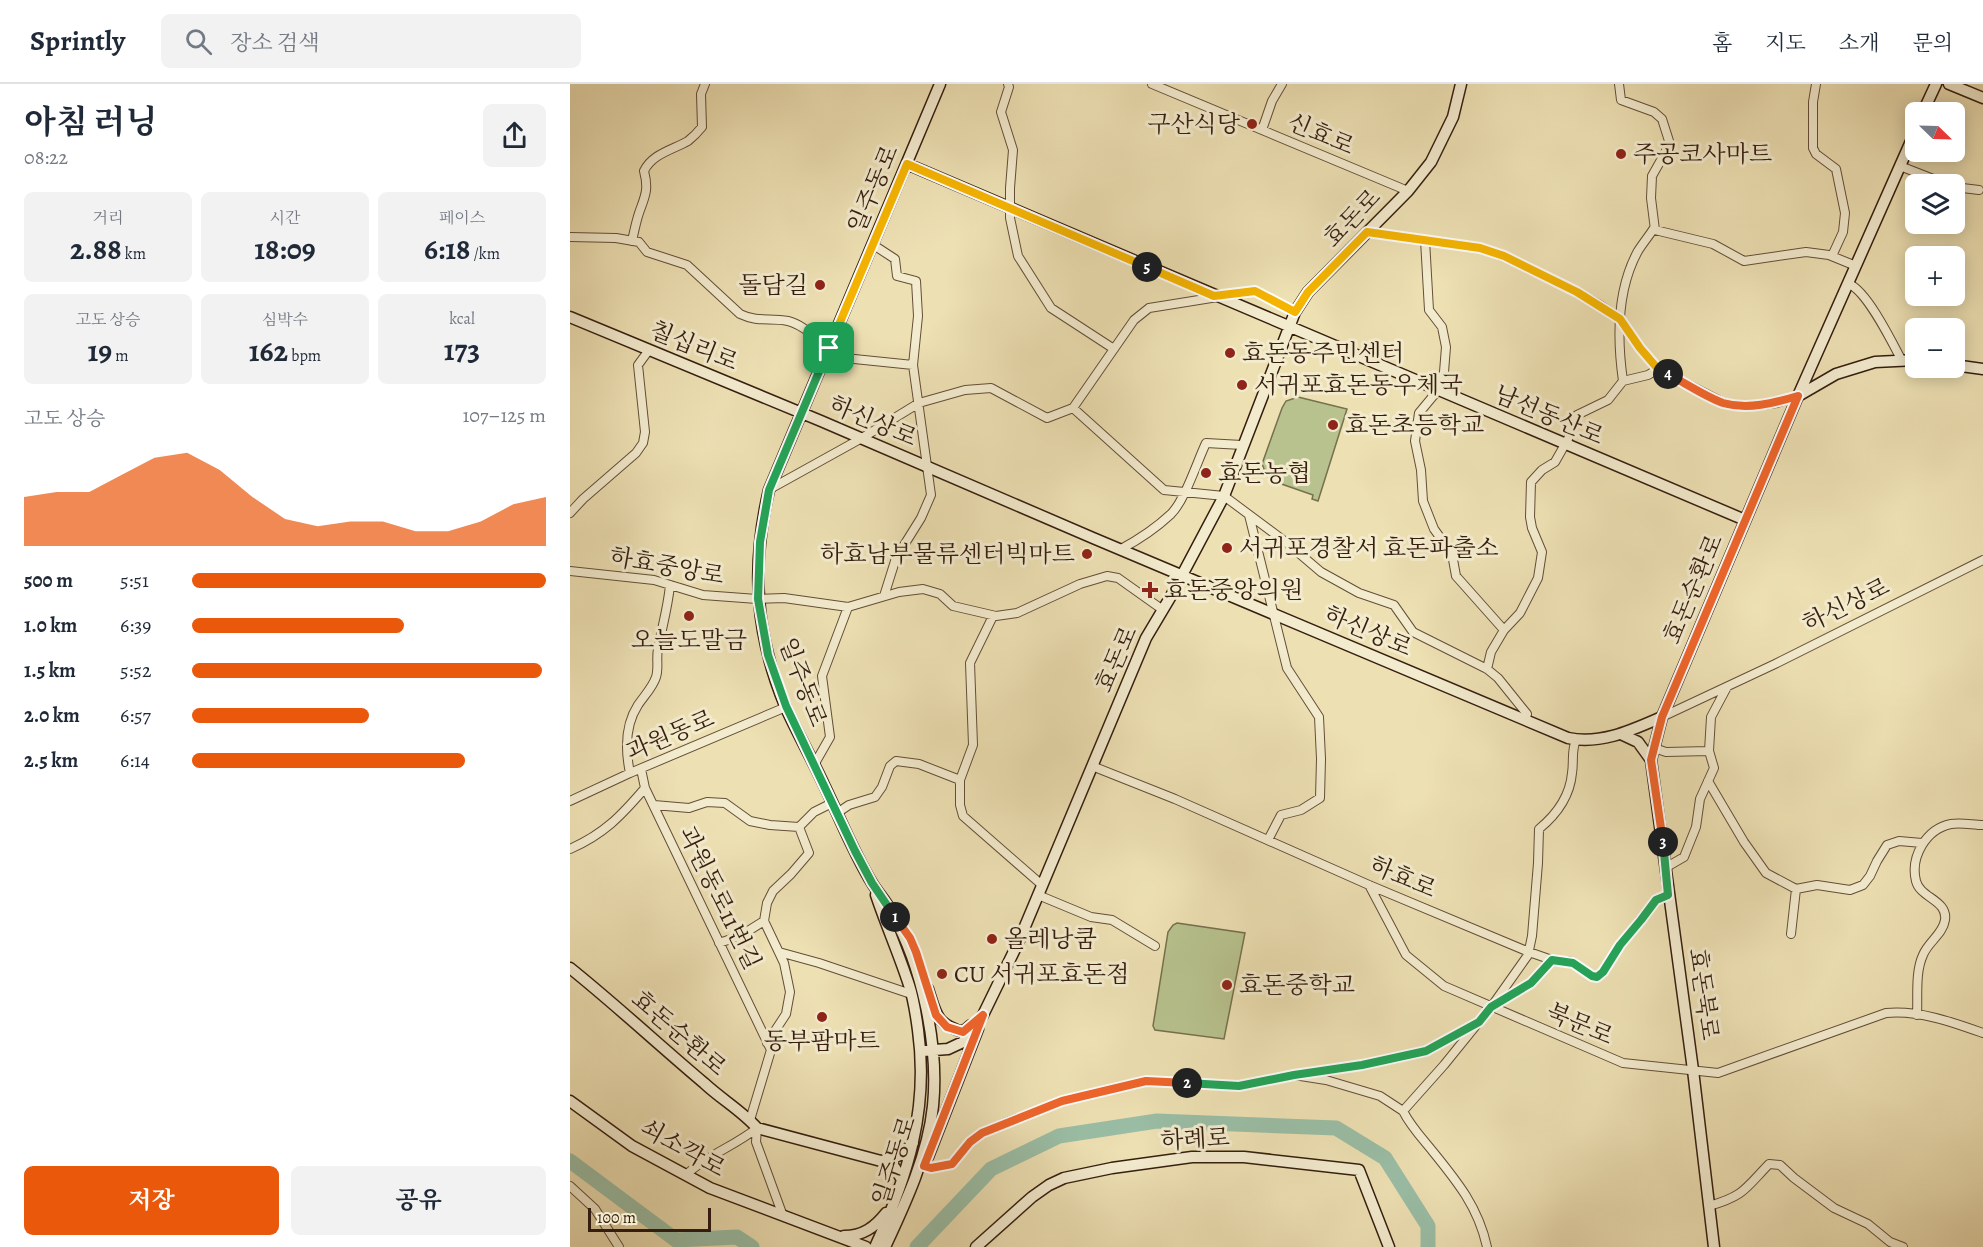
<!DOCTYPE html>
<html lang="ko">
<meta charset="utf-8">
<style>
:root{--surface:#fff;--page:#f2f2f3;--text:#1f2937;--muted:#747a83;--line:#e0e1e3;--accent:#ea580c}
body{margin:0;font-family:Alegreya,"Noto Serif KR",serif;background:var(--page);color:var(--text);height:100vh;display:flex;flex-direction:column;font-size:22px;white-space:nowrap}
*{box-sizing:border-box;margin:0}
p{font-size:20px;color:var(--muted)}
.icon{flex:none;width:33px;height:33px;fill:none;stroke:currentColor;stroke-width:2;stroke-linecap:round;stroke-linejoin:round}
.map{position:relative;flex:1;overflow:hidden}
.side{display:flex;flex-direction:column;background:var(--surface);width:570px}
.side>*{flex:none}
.needle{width:39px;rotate:113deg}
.buttons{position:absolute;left:1335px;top:18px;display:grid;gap:12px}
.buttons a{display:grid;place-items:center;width:60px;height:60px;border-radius:9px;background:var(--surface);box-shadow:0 3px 15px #0003;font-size:30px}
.scale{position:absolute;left:18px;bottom:15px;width:123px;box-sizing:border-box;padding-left:6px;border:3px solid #351e0f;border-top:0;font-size:16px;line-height:21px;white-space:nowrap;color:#351e0f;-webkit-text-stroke:4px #f3ebce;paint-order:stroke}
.pin{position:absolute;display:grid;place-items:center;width:51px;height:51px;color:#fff;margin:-26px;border-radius:12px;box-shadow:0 3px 9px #0006}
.km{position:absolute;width:30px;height:30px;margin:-15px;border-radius:50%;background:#222;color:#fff;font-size:16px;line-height:30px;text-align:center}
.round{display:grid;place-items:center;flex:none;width:63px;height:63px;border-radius:9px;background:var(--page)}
.head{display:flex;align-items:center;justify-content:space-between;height:102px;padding:0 24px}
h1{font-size:33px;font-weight:700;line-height:45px}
.stats{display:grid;grid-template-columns:repeat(3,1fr);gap:9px;height:102px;padding:6px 24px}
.stats div{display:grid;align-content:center;border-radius:9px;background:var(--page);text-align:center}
.stats b{font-size:30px;font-weight:700}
.stats small{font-size:16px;font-weight:400}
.stats p{font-size:16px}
.chart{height:168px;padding:12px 24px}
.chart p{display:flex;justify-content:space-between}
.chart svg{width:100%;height:108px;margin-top:6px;fill:var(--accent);opacity:.7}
.primary-button{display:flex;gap:12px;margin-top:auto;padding:12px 24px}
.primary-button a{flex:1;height:69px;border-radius:9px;background:var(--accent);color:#fff;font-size:24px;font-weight:700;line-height:69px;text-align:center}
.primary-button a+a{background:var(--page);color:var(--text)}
ul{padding:0 24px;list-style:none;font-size:20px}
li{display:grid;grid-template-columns:96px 72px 1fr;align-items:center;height:45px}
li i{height:15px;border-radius:8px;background:var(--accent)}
header{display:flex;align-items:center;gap:36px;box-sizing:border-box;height:84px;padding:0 30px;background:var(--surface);border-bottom:2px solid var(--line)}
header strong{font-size:28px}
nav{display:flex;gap:33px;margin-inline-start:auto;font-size:21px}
.search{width:420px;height:54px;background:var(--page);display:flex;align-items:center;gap:15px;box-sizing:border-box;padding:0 21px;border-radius:9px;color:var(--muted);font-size:22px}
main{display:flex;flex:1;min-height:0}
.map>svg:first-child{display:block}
.grass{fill:#b7c28e;stroke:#76704e;stroke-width:1.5}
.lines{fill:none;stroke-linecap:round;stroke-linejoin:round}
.river{stroke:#9abea6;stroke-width:15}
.street-casing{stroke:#634e38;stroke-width:10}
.secondary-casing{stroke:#351e0f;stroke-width:13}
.street{stroke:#f3ebce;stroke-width:8}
.secondary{stroke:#f3ebce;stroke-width:10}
.split-1-casing{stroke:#fff;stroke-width:12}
.split-2-casing{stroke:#fff;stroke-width:12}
.split-3-casing{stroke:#fff;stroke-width:12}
.split-4-casing{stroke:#fff;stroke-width:12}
.split-5-casing{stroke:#fff;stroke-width:12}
.split-6-casing{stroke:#fff;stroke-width:12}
.split-1{stroke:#22a559;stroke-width:8}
.split-2{stroke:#f0652b;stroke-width:8}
.split-3{stroke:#22a559;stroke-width:8}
.split-4{stroke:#f0652b;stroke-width:8}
.split-5{stroke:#f5b400;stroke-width:8}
.split-6{stroke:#f5b400;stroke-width:8}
.poi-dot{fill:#8f2418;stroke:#f3ebce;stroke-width:2}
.labels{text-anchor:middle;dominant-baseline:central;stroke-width:6;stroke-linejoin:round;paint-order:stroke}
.poi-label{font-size:24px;fill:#351e0f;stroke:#f3ebce;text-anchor:start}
.street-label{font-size:24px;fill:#351e0f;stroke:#f3ebce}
</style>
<header>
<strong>Sprintly</strong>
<div class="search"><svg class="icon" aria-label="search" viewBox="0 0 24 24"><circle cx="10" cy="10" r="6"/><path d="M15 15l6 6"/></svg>장소 검색</div>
<nav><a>홈</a><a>지도</a><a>소개</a><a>문의</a></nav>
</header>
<main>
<section class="side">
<div class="head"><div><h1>아침 러닝</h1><p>08:22</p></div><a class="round"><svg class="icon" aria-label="share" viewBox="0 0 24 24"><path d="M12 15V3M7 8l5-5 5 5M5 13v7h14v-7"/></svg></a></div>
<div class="stats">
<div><p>거리</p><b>2.88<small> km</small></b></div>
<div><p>시간</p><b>18:09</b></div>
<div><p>페이스</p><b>6:18<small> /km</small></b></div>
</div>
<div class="stats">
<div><p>고도 상승</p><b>19<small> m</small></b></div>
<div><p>심박수</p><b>162<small> bpm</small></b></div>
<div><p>kcal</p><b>173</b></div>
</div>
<div class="chart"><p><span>고도 상승</span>107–125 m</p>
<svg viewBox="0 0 160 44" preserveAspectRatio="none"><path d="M0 44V24L10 22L20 22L30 15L40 8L50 6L60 13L70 24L80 33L90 36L100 34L110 34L120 38L130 38L140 34L150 27L160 24V44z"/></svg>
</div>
<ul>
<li><b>500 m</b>5:51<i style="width:100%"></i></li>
<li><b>1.0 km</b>6:39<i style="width:60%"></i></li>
<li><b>1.5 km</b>5:52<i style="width:99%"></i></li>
<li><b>2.0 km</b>6:57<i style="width:50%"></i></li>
<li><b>2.5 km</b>6:14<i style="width:77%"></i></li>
</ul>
<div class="primary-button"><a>저장</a><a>공유</a></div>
</section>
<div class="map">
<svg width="1413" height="1163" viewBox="0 0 1413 1163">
<rect width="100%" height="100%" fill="#ede0b3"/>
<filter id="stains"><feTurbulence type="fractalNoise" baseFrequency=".00333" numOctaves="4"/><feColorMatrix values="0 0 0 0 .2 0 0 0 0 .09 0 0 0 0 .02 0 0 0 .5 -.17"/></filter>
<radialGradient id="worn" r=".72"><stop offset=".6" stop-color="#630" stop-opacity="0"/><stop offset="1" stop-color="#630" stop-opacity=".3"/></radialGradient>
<path class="grass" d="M728,313l49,12 -29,92 -6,-2 1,-4 -40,-14 -6,-5 -5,-12 20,-56 4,-7z
M607,839l68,10 -21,106 -69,-9 -2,-4 15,-94 5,-7z"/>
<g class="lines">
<path class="river" d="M0,1077l106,79 61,-3 15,10
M347,1163l74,-78 68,-33 98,-15 179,7 49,30 43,68v21"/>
<g class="street-casing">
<path id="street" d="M438,0l1,3 -8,25 12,38 -3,38v30l8,38 33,52 63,41
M582,0l256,107
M1049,0l2,16 33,12 8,7 8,25 -18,32 -1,22 4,32 58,14 31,17 62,-9 23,3 27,11
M1246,0l-3,18v46l3,6 20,15 9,44 -2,19 -11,24
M692,46l10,-29 10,-17
M1330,82l46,18
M1384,103l25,3
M797,148l113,16 24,9 73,35 23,13 20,14 20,29 18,21 64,33 16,4h16l23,-3 21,-7
M0,153l46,1 23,4 8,10 40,13 53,49c19,9 30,3 48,7 14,3 29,18 41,27
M855,156l4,70 13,17 4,20 -2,25 -10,23 -15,18 -4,28 6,29 2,31 11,28 18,25 4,22 48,54
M62,157c2,-9 4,-19 7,-28 6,-17 10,-23 5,-42 8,-17 28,-21 44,-30 5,-4 10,-9 14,-14l-1,-33 4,-10
M302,160l23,15 2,17 19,5 2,35 -5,49 18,130 -10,23 -25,40 -12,38
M1279,200c18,7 43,58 53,77
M255,272l88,9
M1053,297c-6,-42 -6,-92 15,-130 5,-8 11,-15 16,-23
M503,324l91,82 60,6 63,47 34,29 38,21 35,12 19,27 74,37 11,9 29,36 -2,6
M200,405l92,-51 57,-35 46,-13 26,-2 56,30 26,-10 61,-88 15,-12 106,-17 40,21
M0,429l13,-14 53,-46 7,-10 2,-11 -7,-67 11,-15
M679,431l38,153 32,49 2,42 -1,39 -19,12 -20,5 -13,25
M551,465c17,-9 35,-21 50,-35 14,-14 26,-52 35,-71l36,2
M0,487l84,9 49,15 54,4 27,-1 64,9 51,-15 24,-3 17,5 13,12 43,10 21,-3 63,-29 27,-8 11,2 45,32
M423,532l-23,47 3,82 -13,35v25l3,11 79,69
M917,585l4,-17 13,-22 16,-17 18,-35 4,-26 -10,-24 -2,-11 1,-35 11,-12 13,-8 13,-23 9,-24 31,-15 15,-19 25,-6 10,-6
M1092,633l113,-53 208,-104
M1084,664l12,4 43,-1
M244,681l16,-28 -8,-61 26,-69
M522,682l83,33 194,86 160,67 23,8 21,2 19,14 5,1 6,-5 17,-27 36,-45 12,-5
M71,685l4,19 126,262 -21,70
M60,689c-5,-24 -5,-48 8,-68 6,-9 15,-18 18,-28 3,-9 0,-18 2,-28 4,-22 10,-42 12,-64
M1138,697l36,61 22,31 30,16 21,-4 33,5 13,-5 7,-9 7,-15 10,-16 12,-4 23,2
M0,717l60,-28 156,-66
M84,721l35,3 18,-6 18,1 25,18 20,4 29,2 15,-15 18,-9
M267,729l12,-8 26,-8 7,-10 8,-21 6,-5 23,3 41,16
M0,765c34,-15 51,-33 75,-61
M1095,784l19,-11 12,-30 4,-28 14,-31 -5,-17 2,-34 16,-30
M799,801l37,70 38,31 179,77 95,10 168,-60c33,-3 66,9 97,20
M468,811l53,22 21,3 43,26
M1221,850l5,-45
M149,859l21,-7 24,-15
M209,868l40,11 92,31
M924,919l34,-48 4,-19 6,-73 1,-34c17,-14 31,-33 33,-56 2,-12 -1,-22 4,-33
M1347,931c1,-19 -2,-43 6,-60 5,-13 20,-21 22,-35 3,-20 -25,-22 -29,-39 -6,-24 10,-52 35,-57 10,-2 22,1 32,1
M197,959l19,-29 4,-22 -6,-29 -20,-42 3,-18 6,-12 18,-17 18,-21 -10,-26
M731,990l61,-9 64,-14 49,-27
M833,1027c7,14 17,25 27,37 26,32 48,58 57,99
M187,1044l-1,14 27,74
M354,1082l7,2 21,-4 18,-22 12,-9 23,-10 57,-22 84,-20 93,5 55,-11 32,5 54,16 23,15 41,-46 47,-58 40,-24 21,-23
M117,1090c20,-19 48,-28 70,-46
M0,1102l25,23 24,38
M1139,1122c35,-10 36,-17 60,-42l11,1 14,13 40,30 34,16 22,18 13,5"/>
</g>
<g class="secondary-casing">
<path id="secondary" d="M1379,0l34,14
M1353,28l13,-28
M337,80l838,356
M0,233l251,104 272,117 475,200c33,7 64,-8 94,-21
M1384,281l29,4
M1228,312l38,-22 39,-12 41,-2
M1051,650l17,8 13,18
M0,884c46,37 89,77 134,115 17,16 38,28 53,45l124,33 14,7 7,12
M358,905c8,25 8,35 35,43l8,-7
M351,967l27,-2 15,-7 20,-27 35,-72 128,-305 25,-42 53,-100 71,-184 13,-20 100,-101 23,-29 22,-45 8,-33
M0,1017l62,45 78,42 156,59
M358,1073l50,-128
M311,1077c15,-2 22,-7 32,-18
M274,1152c19,0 31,-9 42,-23
M305,1163c33,-71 54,-138 43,-217 -2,-15 -4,-30 -9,-45 -10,-31 -23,-60 -33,-90
M315,1163c21,-45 43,-92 48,-141 6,-60 -11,-141 -41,-193 -5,-11 -14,-20 -20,-30 -19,-31 -32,-65 -48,-98 -12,-26 -26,-51 -38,-77 -31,-74 -35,-141 -17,-218l171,-406
M406,1163l56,-50 17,-12 15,-7 48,-10 80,-11h52l115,13 30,77
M1144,1163l-21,-177 -42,-310 11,-43 136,-321 118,-266"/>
</g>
<use href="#street" class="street"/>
<use href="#secondary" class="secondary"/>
</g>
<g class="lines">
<g class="split-1-casing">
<path id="split-1" d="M259,264l-60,142 -9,52 -2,57 10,56 18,51 69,145 17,32 23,34"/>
</g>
<g class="split-2-casing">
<path id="split-2" d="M325,833l15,21 6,14 20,63 11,12 16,5 20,-17 -59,151 7,2 21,-4 18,-22 12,-9 80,-32 84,-20 41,2"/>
</g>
<g class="split-3-casing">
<path id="split-3" d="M617,999l52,3 55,-11 68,-10 64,-14 53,-29 12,-15 40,-24 21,-23 21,3 19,13 5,1 6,-5 17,-27 21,-25 15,-20 12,-5 -5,-53"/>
</g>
<g class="split-4-casing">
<path id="split-4" d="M1093,758l-12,-82 11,-43 136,-321c-24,7 -50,14 -75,7 -17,-6 -38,-20 -55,-29"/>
</g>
<g class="split-5-casing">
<path id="split-5" d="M577,183l67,29 41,-5 40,21 13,-20 59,-60 113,16 24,8 73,36 43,27 20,29 18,21 10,5"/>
</g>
<g class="split-6-casing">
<path id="split-6" d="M259,264l78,-184 240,103"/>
</g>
<use href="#split-1" class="split-1"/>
<use href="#split-2" class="split-2"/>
<use href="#split-3" class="split-3"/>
<use href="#split-4" class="split-4"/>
<use href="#split-5" class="split-5"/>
<use href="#split-6" class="split-6"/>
</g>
<g class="poi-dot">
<circle cx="682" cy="40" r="6"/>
<circle cx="1051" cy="70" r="6"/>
<circle cx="250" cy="201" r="6"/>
<circle cx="660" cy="269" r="6"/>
<circle cx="672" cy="301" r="6"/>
<circle cx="763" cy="341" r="6"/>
<circle cx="636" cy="389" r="6"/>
<circle cx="657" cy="464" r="6"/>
<circle cx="517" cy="470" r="6"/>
<path d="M577 497h6v6h6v6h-6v6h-6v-6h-6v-6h6z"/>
<circle cx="119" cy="532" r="6"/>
<circle cx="422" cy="855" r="6"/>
<circle cx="372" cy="890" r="6"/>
<circle cx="657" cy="901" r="6"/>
<circle cx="252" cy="933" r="6"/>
</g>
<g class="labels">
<g class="poi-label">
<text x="670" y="40" text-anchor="end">구산식당</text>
<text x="1063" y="70">주공코사마트</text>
<text x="238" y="201" text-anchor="end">돌담길</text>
<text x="672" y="269">효돈동주민센터</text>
<text x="684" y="301">서귀포효돈동우체국</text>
<text x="775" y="341">효돈초등학교</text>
<text x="648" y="389">효돈농협</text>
<text x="669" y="464">서귀포경찰서 효돈파출소</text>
<text x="505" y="470" text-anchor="end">하효남부물류센터빅마트</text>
<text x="594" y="506">효돈중앙의원</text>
<text x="119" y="556" text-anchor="middle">오늘도말금</text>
<text x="434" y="855">올레낭쿰</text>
<text x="384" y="890">CU 서귀포효돈점</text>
<text x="669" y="901">효돈중학교</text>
<text x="252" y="957" text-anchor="middle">동부팜마트</text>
</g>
<g class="street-label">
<text transform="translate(751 50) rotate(23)">신효로</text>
<text transform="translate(303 105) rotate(-67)">일주동로</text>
<text transform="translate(782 134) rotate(-46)">효돈로</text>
<text transform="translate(124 262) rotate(22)">칠십리로</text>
<text transform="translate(979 331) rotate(23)">남선동산로</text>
<text transform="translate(303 337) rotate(23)">하신상로</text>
<text transform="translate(97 482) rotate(10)">하효중앙로</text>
<text transform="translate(1123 505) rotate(-67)">효돈순환로</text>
<text transform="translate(1276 521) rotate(-26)">하신상로</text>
<text transform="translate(798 547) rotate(23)">하신상로</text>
<text transform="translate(546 575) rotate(-66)">효돈로</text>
<text transform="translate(233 598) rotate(69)">일주동로</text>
<text transform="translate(100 651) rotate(-23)">과원동로</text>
<text transform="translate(833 793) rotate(23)">하효로</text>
<text transform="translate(150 814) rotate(64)">과원동로11번길</text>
<text transform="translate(1134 910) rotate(82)">효돈북로</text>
<text transform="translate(1010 940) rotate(23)">북문로</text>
<text transform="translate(109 949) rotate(41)">효돈순환로</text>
<text transform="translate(625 1055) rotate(-3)">하례로</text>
<text transform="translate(113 1064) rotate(29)">쇠소깍로</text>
<text transform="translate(324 1077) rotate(-72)">일주동로</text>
</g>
</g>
<rect width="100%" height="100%" filter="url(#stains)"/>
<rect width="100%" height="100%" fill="url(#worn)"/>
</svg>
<div class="buttons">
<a><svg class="needle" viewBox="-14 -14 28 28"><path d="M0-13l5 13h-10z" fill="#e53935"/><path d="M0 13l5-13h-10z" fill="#747a83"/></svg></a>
<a><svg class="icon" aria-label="layers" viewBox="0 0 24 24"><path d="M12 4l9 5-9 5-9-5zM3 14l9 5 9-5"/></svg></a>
<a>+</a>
<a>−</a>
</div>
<div class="scale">100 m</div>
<div class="pin" style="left:259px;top:264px;background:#1e9e55"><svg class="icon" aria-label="arrive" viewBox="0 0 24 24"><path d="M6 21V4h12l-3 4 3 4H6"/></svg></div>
<b class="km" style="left:325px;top:833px">1</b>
<b class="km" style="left:617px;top:999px">2</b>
<b class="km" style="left:1093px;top:758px">3</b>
<b class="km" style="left:1098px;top:290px">4</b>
<b class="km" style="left:577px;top:183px">5</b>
</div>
</main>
